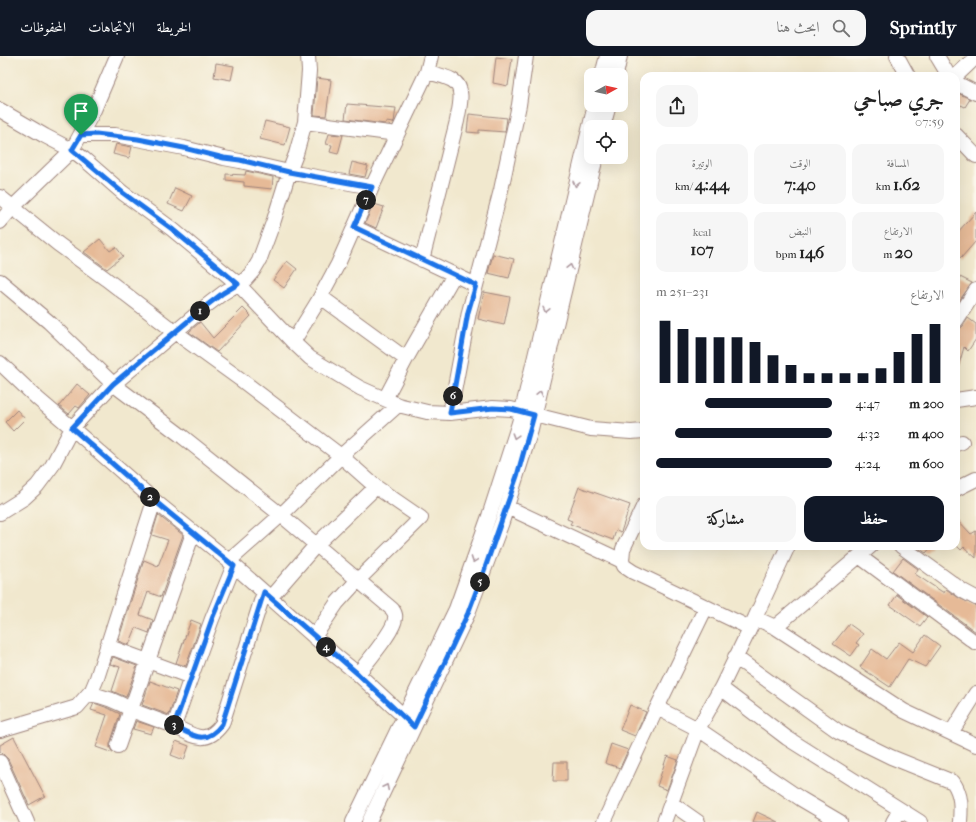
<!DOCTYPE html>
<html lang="ar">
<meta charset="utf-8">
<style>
:root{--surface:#fff;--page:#f6f6f6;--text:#222;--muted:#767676;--accent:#111827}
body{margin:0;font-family:"IM FELL French Canon",Amiri,serif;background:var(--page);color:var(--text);direction:rtl;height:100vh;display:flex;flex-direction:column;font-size:15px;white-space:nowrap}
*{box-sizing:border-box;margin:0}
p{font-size:13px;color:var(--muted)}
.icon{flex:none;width:22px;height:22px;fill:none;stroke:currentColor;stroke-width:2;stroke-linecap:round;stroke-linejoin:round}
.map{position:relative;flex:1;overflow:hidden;direction:ltr}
.sheet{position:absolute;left:640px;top:16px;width:320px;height:478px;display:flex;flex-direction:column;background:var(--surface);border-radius:12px;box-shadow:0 4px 16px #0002;direction:rtl}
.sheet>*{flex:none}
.needle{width:26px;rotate:82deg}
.buttons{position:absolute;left:584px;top:12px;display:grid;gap:8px}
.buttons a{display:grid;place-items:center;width:44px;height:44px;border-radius:8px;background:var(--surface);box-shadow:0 4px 16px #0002;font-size:20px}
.pin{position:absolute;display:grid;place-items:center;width:34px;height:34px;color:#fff;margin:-41px -17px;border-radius:50% 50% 50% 0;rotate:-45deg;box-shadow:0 0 4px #0007}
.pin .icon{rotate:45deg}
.km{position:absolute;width:20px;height:20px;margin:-10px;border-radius:50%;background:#222;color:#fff;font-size:11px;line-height:20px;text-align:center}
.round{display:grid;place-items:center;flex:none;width:42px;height:42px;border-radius:12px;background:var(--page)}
.overview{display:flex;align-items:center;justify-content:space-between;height:68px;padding:0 16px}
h1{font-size:22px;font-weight:700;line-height:30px}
.figures{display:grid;grid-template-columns:repeat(3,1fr);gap:6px;height:68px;padding:4px 16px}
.figures div{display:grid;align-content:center;border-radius:10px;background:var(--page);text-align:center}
.figures b{font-size:17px;font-weight:700}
.figures small{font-size:11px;font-weight:400}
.figures p{font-size:11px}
.chart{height:112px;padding:8px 16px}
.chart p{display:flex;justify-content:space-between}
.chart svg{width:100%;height:72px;margin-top:4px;stroke:var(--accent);stroke-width:6}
.cta{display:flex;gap:8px;margin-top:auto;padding:8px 16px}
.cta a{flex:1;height:46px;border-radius:12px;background:var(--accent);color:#fff;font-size:16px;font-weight:700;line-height:46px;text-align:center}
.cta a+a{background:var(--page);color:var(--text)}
ul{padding:0 16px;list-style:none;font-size:13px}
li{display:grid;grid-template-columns:64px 48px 1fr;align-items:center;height:30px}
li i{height:10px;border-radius:5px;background:var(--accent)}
header{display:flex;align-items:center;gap:24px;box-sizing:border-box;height:56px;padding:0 20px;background:var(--accent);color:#fff}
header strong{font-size:19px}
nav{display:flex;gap:22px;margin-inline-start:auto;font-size:14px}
.search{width:280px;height:36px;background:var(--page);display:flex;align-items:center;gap:10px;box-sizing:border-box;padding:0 14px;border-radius:12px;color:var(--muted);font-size:15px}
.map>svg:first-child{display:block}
.building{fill:#e6ba97}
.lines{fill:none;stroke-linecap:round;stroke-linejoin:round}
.minor-casing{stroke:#9e847c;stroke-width:16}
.minor{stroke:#fff;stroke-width:14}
.oneway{stroke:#ae9aa0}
.route-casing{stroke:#fff;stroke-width:8}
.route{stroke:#1a73e8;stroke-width:5}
</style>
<header>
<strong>Sprintly</strong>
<div class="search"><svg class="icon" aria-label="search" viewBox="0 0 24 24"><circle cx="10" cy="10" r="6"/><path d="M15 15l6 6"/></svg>ابحث هنا</div>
<nav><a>الخريطة</a><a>الاتجاهات</a><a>المحفوظات</a></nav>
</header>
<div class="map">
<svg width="976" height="766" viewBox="0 0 976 766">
<rect width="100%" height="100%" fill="#fbf7ec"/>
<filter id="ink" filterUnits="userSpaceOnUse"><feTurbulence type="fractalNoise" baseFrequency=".025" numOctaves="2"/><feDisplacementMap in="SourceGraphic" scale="8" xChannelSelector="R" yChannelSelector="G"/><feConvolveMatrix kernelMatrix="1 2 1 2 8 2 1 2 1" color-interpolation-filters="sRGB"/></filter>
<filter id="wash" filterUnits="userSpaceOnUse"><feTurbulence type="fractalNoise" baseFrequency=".012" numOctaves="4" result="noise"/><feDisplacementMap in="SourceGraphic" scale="16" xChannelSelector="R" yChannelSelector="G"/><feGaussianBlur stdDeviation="0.9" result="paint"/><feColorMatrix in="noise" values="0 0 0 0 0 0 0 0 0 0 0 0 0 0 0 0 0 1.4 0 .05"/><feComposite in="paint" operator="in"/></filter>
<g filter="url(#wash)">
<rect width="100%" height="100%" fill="#f1e8ce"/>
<g id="blocks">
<path class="building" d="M496,1l16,2 -4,27 -15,-3z
M216,7l18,3 -3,14 -17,-3z
M317,22l14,2 -5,36 -12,-1z
M956,36l14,7 -5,8 -4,-2 -5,8z
M347,48l49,4 -2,14 -1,1 -7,-1 -1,2 -40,-5z
M469,58l38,4 -2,14 -26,-2v3l-12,-1z
M265,65l25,6 -5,18 -25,-6z
M329,78l14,1 -5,19 -8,-2 2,-7 -6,-1z
M116,88l16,3 -3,11 -16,-4z
M352,106l16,4 -3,11 -16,-3z
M246,115l27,6 -1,12 -28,-3v-4l-18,-2v-6l19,1z
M175,132l17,8 -8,15 -16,-7z
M374,148l10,3 -8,21 -11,-5z
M976,156v29l-15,17 -5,-4v-20z
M100,183l10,12 6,-4 7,9 -16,13 -23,-17z
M493,198l21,5 -5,19 -21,-5z
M287,205l10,8 -13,19 -11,-8z
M960,221l12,6 -16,22 1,-13 2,1z
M484,236l26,5 -6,28 -26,-6z
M243,252l8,8 -34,36 -28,-20 11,-10 13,16z
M968,262l8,6v15l-8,12 -4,-4 -6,21h-2v-36l7,-6z
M77,328l13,11 -11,13 -3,-2 -7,8 -10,-8z
M17,354l8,9 -12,12 -8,-9z
M579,431l51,18 -9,27 -5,-2 -3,10 -43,-16 2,-3 -5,-2z
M158,459l25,20 -22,62 -13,-5 -8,23 13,5 -4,13 -13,-5 -7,17 -11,-4 26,-81 14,6 10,-26 -16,-5z
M956,462l15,16 5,-3v27l-12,-11 -3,3 -5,-5z
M915,490h17l-6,7z
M903,502l15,11 -3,5 12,8 17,11 2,-4 13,9 17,8v26l-83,-61z
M897,539l30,22 -7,9 -30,-21z
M191,564l10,4 -15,42 -10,-3z
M849,568l14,10 -7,9 3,2 -8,11 -18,-12z
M925,579l15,11 -15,21 -17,-8 -18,28 -30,-20 12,-18 14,10 13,-17 14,10z
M113,601l24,9 -11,31 -14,-6 8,-24 -10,-3z
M150,625l27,10 -8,24 -27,-10z
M94,647l14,5 12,6 -10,30v4l3,5 -17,-6 11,-32 -16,-5z
M630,649l16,7 -11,24 -15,-6z
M136,665l18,6 -3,7 -18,-5z
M14,681l31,59 -16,9 -21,-46 -8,-8v-6z
M176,685l13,5 -5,14 -13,-5z
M611,688l17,6 -8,18 -15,-5z
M667,700l11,4 -11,30 -10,-4z
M554,706h13v19h-14z
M757,756l21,10h-25z"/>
</g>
</g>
<g filter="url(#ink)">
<use href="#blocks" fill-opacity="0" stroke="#9e847c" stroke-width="1"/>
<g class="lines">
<g class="minor-casing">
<path id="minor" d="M897,0l11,20
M937,0l12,20
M602,19l5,-19
M616,19l4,-19
M956,20l20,-19
M956,27l20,10
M0,54l45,26 27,14 12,9 39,34 49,36 66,55 55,58 17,16 50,30 38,17 29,7 23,1 43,-5 18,1 80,20 40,3 13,-1
M305,66l92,12
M603,71l6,-22
M81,79h34l22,4 47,9 40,10 16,3 49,11 83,15
M956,79l20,21
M0,141l58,47 48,35 69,53 65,47 101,77 35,31 45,31 -63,62 -21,23 -23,34
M0,166l13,-15 59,-57 21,-38 24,-56
M354,171l122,58
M422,204l35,-139c2,-12 9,-34 -5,-41 -7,-4 -17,-6 -25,-8
M0,225l49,41 64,62 70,53 98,78 111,94c2,3 4,5 3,9 0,12 -29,45 -37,56
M321,241l85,62 -21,40
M956,265l20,-31
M293,286l24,-39 21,-39 34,-77 55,-115 4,-16
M406,303l48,-84
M0,307l38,36 34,29 84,74 73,59 108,96 21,17 52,48
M956,344l20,-3
M450,357l19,-101 32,-122 18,-85 7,-49
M956,388l6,-2
M956,433l20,-10
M507,451l115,54 2,5 9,6 117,56
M0,457l24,-15 13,-12 15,-20 20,-38 37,-40 97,-82 17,-13 23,-14 7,-8 6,-10 15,-41 15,-48 7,-18 9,-32 4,-51 -1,-15
M901,490l62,45 13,7
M859,500l117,87
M229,505l52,-46 60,-59 57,-51
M622,505l1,-12 21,-44
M270,542l46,-53 60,-58
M755,562l20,9 129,84 72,34
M775,571l96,-81
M107,590l84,31 21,-58 22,-54
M735,601l103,74 53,26 62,25c9,13 8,26 7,40
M191,621l-17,49c20,10 32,20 48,-2l42,-132
M721,632l66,50 133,84
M89,638c14,2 30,8 42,16l43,16
M657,652l49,-101
M0,674l77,-23 15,-17 5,-12 57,-177
M951,677l25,-40
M118,690l75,-213
M0,706l27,60
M671,747l27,19
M353,766l103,-213 33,-93 30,-93 76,-318
M369,766l99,-209 34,-91 29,-92 65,-273
M604,766l53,-114 41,21 103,70 39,23
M664,766l34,-93 23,-41 34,-70 33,-72
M893,766l7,-12"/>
</g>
<use href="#minor" class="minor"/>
</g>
<defs><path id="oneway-chevron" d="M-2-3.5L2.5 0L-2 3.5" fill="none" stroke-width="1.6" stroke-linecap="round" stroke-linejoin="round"/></defs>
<g class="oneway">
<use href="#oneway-chevron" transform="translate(576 128) rotate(103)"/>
<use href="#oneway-chevron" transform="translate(570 211) rotate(-77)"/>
<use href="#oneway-chevron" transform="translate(546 254) rotate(103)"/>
<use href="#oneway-chevron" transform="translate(540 337) rotate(-77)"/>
<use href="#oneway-chevron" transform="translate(515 380) rotate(107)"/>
<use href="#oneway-chevron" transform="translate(474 504) rotate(110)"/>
<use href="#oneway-chevron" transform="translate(386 731) rotate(-64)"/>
</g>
</g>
<g class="lines" filter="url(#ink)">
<g class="route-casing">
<path id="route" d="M96,78l42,5 46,9 40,10 16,2 49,12 83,15 -18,40 122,58 -8,27 -18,101 43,-5 18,1 23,6 -17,61 -32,92 -17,45 -54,114 -56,-53 -94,-82 -42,132c-16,22 -28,12 -48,2l38,-107 22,-53 -78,-64 -84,-74 41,-44 93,-78 17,-13 15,-9 -66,-55 -49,-36 -51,-43 9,-15z"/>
</g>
<use href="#route" class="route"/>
</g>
</svg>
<div class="buttons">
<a><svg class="needle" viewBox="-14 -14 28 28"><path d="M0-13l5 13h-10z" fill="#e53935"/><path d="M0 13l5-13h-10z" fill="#767676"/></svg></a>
<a><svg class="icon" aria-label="locate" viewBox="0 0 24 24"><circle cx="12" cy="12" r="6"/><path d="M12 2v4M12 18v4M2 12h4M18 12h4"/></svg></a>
</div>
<div class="pin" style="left:81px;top:79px;background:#1e9e55"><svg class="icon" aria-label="arrive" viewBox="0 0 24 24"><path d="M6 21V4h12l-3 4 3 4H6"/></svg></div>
<b class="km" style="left:200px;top:255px">1</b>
<b class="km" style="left:150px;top:441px">2</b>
<b class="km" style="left:174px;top:669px">3</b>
<b class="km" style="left:326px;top:591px">4</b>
<b class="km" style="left:480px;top:526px">5</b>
<b class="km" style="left:453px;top:340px">6</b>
<b class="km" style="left:366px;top:144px">7</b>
<section class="sheet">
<div class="overview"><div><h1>جري صباحي</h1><p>07:59</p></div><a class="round"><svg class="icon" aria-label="share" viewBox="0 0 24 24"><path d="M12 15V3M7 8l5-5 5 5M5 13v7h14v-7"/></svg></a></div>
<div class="figures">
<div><p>المسافة</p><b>1.62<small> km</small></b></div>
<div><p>الوقت</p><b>7:40</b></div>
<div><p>الوتيرة</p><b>4:44<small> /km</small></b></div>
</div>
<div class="figures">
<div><p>الارتفاع</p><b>20<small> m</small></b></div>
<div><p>النبض</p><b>146<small> bpm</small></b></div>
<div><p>kcal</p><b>107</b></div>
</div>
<div class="chart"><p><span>الارتفاع</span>231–251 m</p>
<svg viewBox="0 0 160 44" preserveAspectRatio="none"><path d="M5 44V6M15 44V11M25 44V16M35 44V16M45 44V16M55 44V19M65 44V27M75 44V33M85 44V38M95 44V38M105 44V38M115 44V38M125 44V35M135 44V25M145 44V14M155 44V8"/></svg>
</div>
<ul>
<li><b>200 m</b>4:47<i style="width:72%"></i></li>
<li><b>400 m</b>4:32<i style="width:89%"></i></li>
<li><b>600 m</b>4:24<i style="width:100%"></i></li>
</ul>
<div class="cta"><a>حفظ</a><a>مشاركة</a></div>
</section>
</div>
